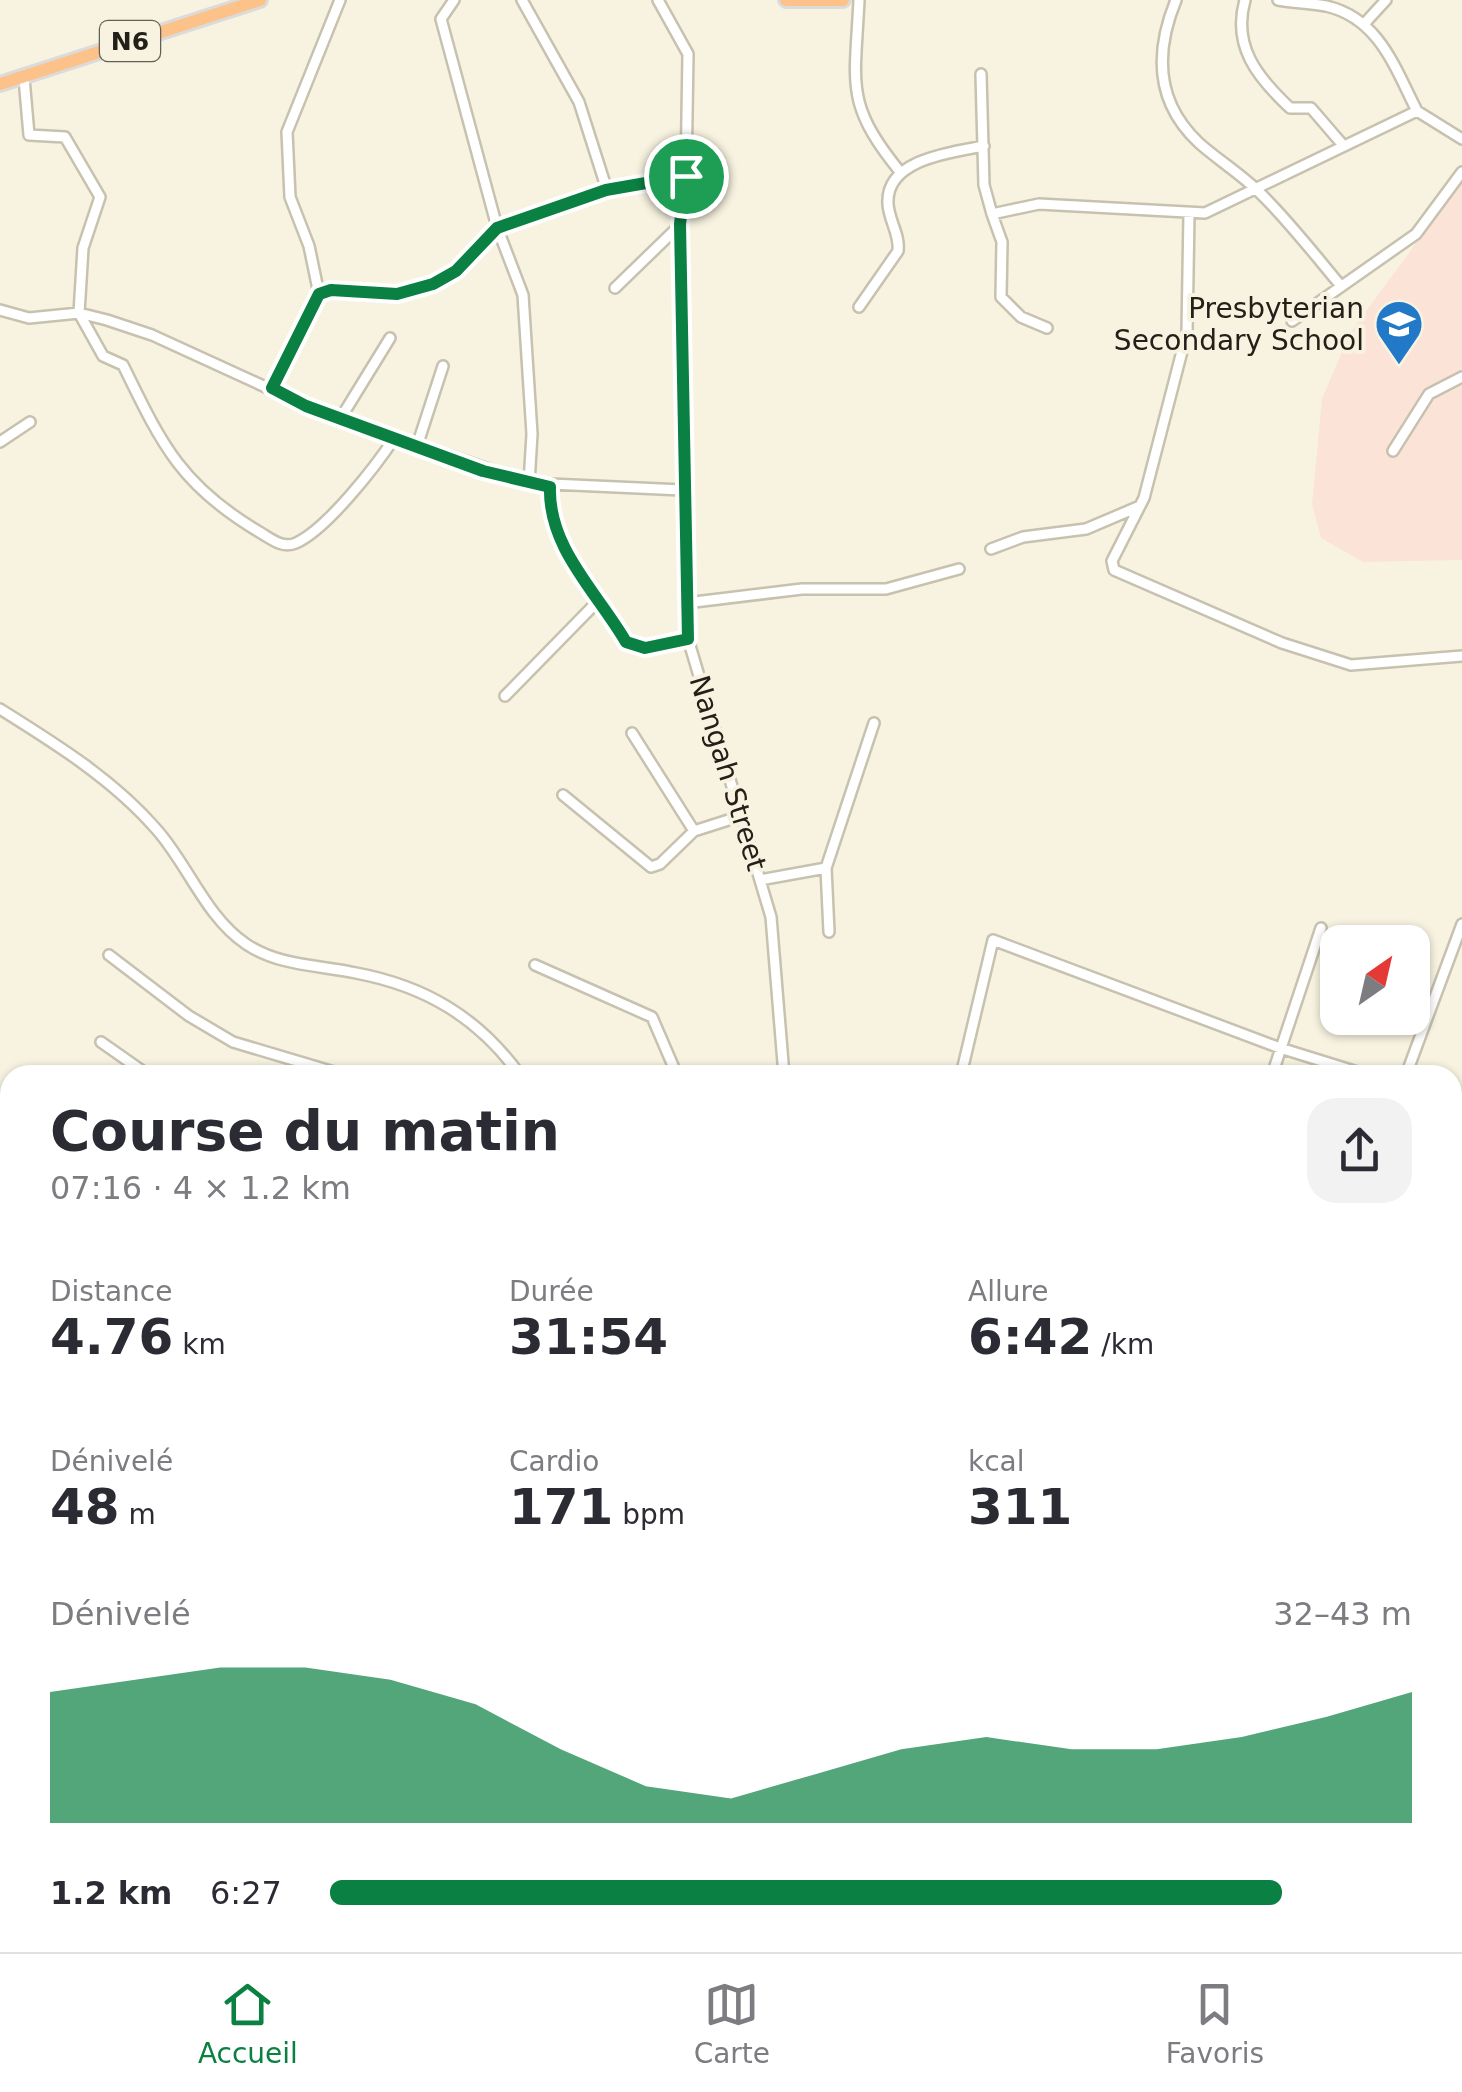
<!DOCTYPE html>
<html lang="fr">
<meta charset="utf-8">
<style>
:root{--surface:#fff;--page:#f2f2f3;--text:#2b2b33;--muted:#7c7c81;--line:#e1e1e2;--accent:#0b8043}
body{margin:0;font-family:"DejaVu Sans",sans-serif;background:var(--page);color:var(--text);height:100vh;display:flex;flex-direction:column;font-size:38px;white-space:nowrap}
*{box-sizing:border-box;margin:0}
p{font-size:32px;color:var(--muted)}
.icon{flex:none;width:55px;height:55px;fill:none;stroke:currentColor;stroke-width:2;stroke-linecap:round;stroke-linejoin:round}
.map{position:relative;flex:1;overflow:hidden}
.details{position:absolute;left:0px;top:1065px;width:1462px;height:888px;display:flex;flex-direction:column;background:var(--surface);border-radius:30px 30px 0 0;box-shadow:0 2px 8px #0004}
.details>*{flex:none}
.needle{width:65px;rotate:34deg}
.tools{position:absolute;left:1320px;top:925px;display:grid;gap:20px}
.tools a{display:grid;place-items:center;width:110px;height:110px;border-radius:20px;background:var(--surface);box-shadow:0 2px 8px #0004;font-size:50px}
.pin{position:absolute;display:grid;place-items:center;width:85px;height:85px;color:#fff;margin:-42px;border:5px solid #fff;border-radius:50%;box-shadow:0 2px 10px #0007}
.round{display:grid;place-items:center;flex:none;width:105px;height:105px;border-radius:30px;background:var(--page)}
.headline{display:flex;align-items:center;justify-content:space-between;height:170px;padding:0 50px}
h1{font-size:55px;font-weight:700;line-height:75px}
.stats{display:grid;grid-template-columns:repeat(3,1fr);gap:15px;height:170px;padding:10px 50px}
.stats div{display:grid;align-content:center}
.stats b{font-size:50px;font-weight:700}
.stats small{font-size:28px;font-weight:400}
.stats p{font-size:28px}
.chart{height:280px;padding:20px 50px}
.chart p{display:flex;justify-content:space-between}
.chart svg{width:100%;height:180px;margin-top:10px;fill:var(--accent);opacity:.7}
ul{padding:0 50px;list-style:none;font-size:32px}
li{display:grid;grid-template-columns:160px 120px 1fr;align-items:center;height:75px}
li i{height:25px;border-radius:12px;background:var(--accent)}
.tab-bar{display:flex;justify-content:space-around;align-items:center;height:140px;border-top:2px solid var(--line);background:var(--surface);font-size:28px;color:var(--muted)}
.tab-bar a{display:grid;justify-items:center;gap:5px}
.tab-bar .current{color:var(--accent)}
.map>svg:first-child{display:block}
.industrial{fill:#fbe3d8}
.lines{fill:none;stroke-linecap:round;stroke-linejoin:round}
.minor-casing{stroke:#c7c2af;stroke-width:14}
.highway-casing{stroke:#dcdbda;stroke-width:18}
.minor{stroke:#fff;stroke-width:9}
.highway{stroke:#fcc28a;stroke-width:12}
.route-casing{stroke:#fff;stroke-width:20}
.route{stroke:#0b8043;stroke-width:12}
.labels{text-anchor:middle;dominant-baseline:central;stroke-width:8;stroke-linejoin:round;paint-order:stroke}
.shield{fill:#f8f3e0;stroke:#625f55;stroke-width:2.5}
.shield-label{font-size:25px;font-weight:bold;fill:#222019}
.poi-label{font-size:28px;fill:#222019;stroke:#f8f3e0;text-anchor:end}
.street-label{font-size:28px;fill:#222019;stroke:#f8f3e0}
</style>
<div class="map">
<svg width="1462" height="1952" viewBox="0 0 1462 1952">
<rect width="100%" height="100%" fill="#f8f3e0"/>
<path class="industrial" d="M1462,181v379l-99,2 -42,-24 -9,-34 10,-105 28,-66z"/>
<g class="lines">
<g class="minor-casing">
<path id="minor" d="M454,0l-13,19 56,208 26,68 9,139 -3,49
M522,0l57,102 28,88
M658,0l30,54 -2,123 -6,48 8,414 83,278 13,158
M859,0c-4,86 -15,103 42,173
M1176,0c-21,51 -21,102 23,143 19,17 42,31 60,49 30,29 55,62 82,94
M1245,0c-13,46 12,77 45,108h21l31,36
M1278,0c16,3 32,3 48,6 53,12 69,62 91,105
M1364,24l22,-24
M981,74l3,111 8,29
M24,78l5,57 36,2 35,60 -17,51 -4,65 24,43 20,9c39,80 58,121 138,168 10,6 22,16 35,10 31,-14 80,-77 99,-106
M1189,214l-2,118 -43,166 -32,63 2,9 168,73 69,22 111,-9
M615,288l65,-63
M319,294l12,-4 66,4 36,-10 24,-13 40,-44 110,-37 79,-13
M859,307l39,-56c2,-17 -9,-30 -10,-47 -3,-45 65,-52 96,-58
M0,310l29,8 50,-5 28,7 45,15 155,71 222,77 153,7
M1292,321l124,-87 46,-62
M1047,328l-26,-11 -20,-20 1,-55 -10,-28 47,-10 166,9 212,-102 45,28
M271,388l48,-94 -10,-48 -19,-49 -3,-65 53,-132
M342,416l48,-78
M0,442l30,-20
M417,446l26,-80
M1393,451l36,-57 33,-17
M550,487l2,33 26,53 48,69 19,6 43,-9
M991,549l32,-12 63,-8 54,-23
M686,603l116,-14h84l73,-20
M505,696l93,-95
M0,709c56,35 114,71 157,121 31,35 49,87 89,114 33,22 72,21 110,29 69,13 122,44 164,102
M632,733l62,98
M563,795l88,72 9,-3 34,-33 47,-15
M760,880l66,-12
M829,932l-3,-64 48,-145
M109,955l80,61 44,26 111,33
M535,965l117,52 25,58
M101,1042l47,33
M961,1075l32,-135 287,108 87,27
M1272,1075l49,-147
M1406,1075l56,-151
M0,1226l10,2
M1452,1261l10,3
M1452,1310h10
M1452,1499l10,-22
M0,1510l10,5
M0,1702l10,-2
M1452,1857l10,-1
M797,1942l14,10
M982,1948l78,-4
M375,1952l11,-10
M523,1952l2,-10
M656,1952l7,-10
M735,1952l8,-10
M1197,1952l6,-10
M1352,1952l4,-10"/>
</g>
<g class="highway-casing">
<path id="highway" d="M786,0h57
M0,84l260,-84"/>
</g>
<use href="#minor" class="minor"/>
<use href="#highway" class="highway"/>
</g>
<g class="lines">
<g class="route-casing">
<path id="route" d="M686,176l-6,48 8,415 -43,9 -19,-6c-29,-50 -78,-94 -76,-155l-67,-16 -177,-65 -34,-18 47,-94 12,-4 66,4 36,-10 23,-13 41,-43 109,-38z"/>
</g>
<use href="#route" class="route"/>
</g>
<defs>
<g id="school-pin" transform="scale(2.5)"><path d="M0 17L-7.5 6A9.5 9.5 0 1 1 7.5 6Z" fill="#2279c7" stroke="#f8f3e0"/><path d="M0-5L7-2L0 1L-7-2ZM-4 1L0 2.5L4 1V4Q0 6-4 4Z" fill="#fff"/></g>
</defs>
<g fill-rule="evenodd">
<use href="#school-pin" x="1399" y="324"/>
</g>
<g class="labels">
<rect class="shield" x="100" y="21" width="60" height="40" rx="8"/>
<g class="shield-label">
<text x="130" y="41">N6</text>
</g>
<g class="poi-label">
<text x="1364" y="308">Presbyterian<tspan x="1364" dy="32">Secondary School</tspan></text>
</g>
<g class="street-label">
<text transform="translate(728 773) rotate(73)">Nangah Street</text>
</g>
</g>
</svg>
<div class="tools">
<a><svg class="needle" viewBox="-14 -14 28 28"><path d="M0-13l5 13h-10z" fill="#e53935"/><path d="M0 13l5-13h-10z" fill="#7c7c81"/></svg></a>
</div>
<div class="pin" style="left:686px;top:176px;background:#1e9e55"><svg class="icon" aria-label="arrive" viewBox="0 0 24 24"><path d="M6 21V4h12l-3 4 3 4H6"/></svg></div>
<section class="details">
<div class="headline"><div><h1>Course du matin</h1><p>07:16 · 4 × 1.2 km</p></div><a class="round"><svg class="icon" aria-label="share" viewBox="0 0 24 24"><path d="M12 15V3M7 8l5-5 5 5M5 13v7h14v-7"/></svg></a></div>
<div class="stats">
<div><p>Distance</p><b>4.76<small> km</small></b></div>
<div><p>Durée</p><b>31:54</b></div>
<div><p>Allure</p><b>6:42<small> /km</small></b></div>
</div>
<div class="stats">
<div><p>Dénivelé</p><b>48<small> m</small></b></div>
<div><p>Cardio</p><b>171<small> bpm</small></b></div>
<div><p>kcal</p><b>311</b></div>
</div>
<div class="chart"><p><span>Dénivelé</span>32–43 m</p>
<svg viewBox="0 0 160 44" preserveAspectRatio="none"><path d="M0 44V12L10 9L20 6L30 6L40 9L50 15L60 26L70 35L80 38L90 32L100 26L110 23L120 26L130 26L140 23L150 18L160 12V44z"/></svg>
</div>
<ul>
<li><b>1.2 km</b>6:27<i style="width:88%"></i></li>
</ul>
</section>
</div>
<nav class="tab-bar">
<a class="current"><svg class="icon" aria-label="home" viewBox="0 0 24 24"><path d="M3 11l9-7 9 7M6 9v11h12V9"/></svg>Accueil</a>
<a><svg class="icon" aria-label="map" viewBox="0 0 24 24"><path d="M3 6l6-2 6 2 6-2v14l-6 2-6-2-6 2zM9 4v14M15 6v14"/></svg>Carte</a>
<a><svg class="icon" aria-label="saved" viewBox="0 0 24 24"><path d="M7 4h10v16l-5-4-5 4z"/></svg>Favoris</a>
</nav>
